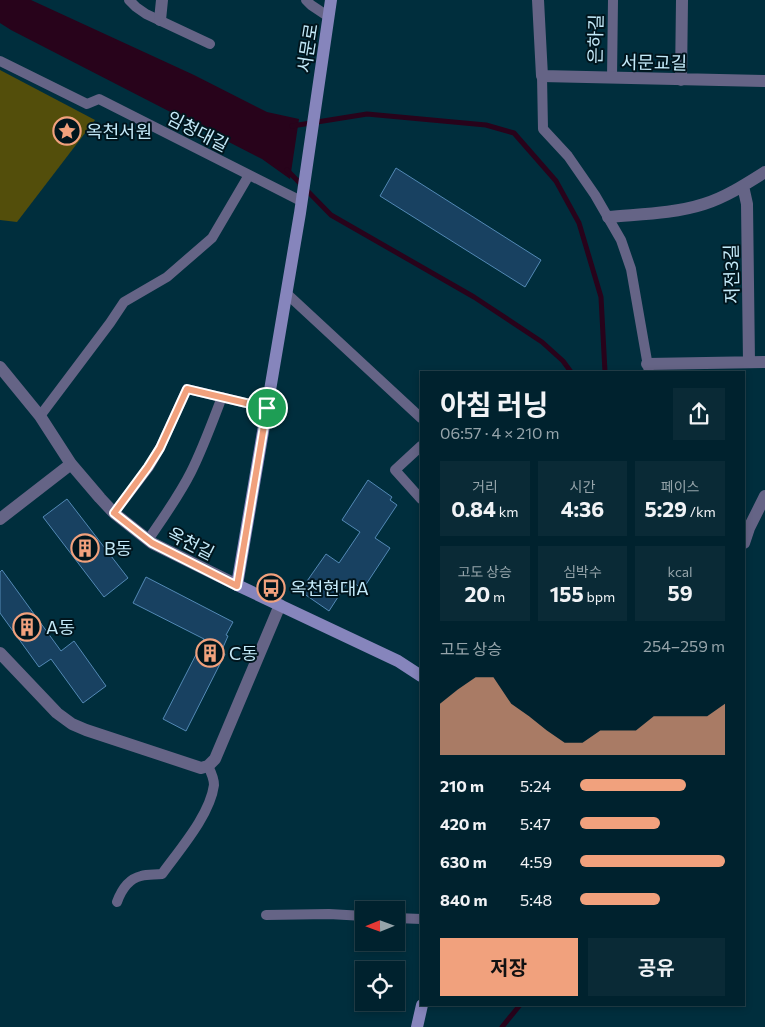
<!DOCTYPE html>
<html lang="ko">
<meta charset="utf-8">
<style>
:root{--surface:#00222e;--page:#0a2a36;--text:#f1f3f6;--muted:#95a4aa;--line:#223f4a;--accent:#f1a17d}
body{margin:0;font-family:Commissioner,"Noto Sans KR",sans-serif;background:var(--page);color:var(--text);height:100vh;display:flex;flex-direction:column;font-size:19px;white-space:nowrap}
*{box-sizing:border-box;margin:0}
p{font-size:16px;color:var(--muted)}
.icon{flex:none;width:28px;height:28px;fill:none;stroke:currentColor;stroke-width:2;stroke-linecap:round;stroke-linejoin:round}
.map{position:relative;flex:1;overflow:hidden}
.panel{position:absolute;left:420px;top:371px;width:325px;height:635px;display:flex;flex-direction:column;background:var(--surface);border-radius:0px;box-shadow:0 2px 8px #0003,0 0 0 1px var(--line)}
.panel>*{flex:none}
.needle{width:32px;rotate:269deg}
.buttons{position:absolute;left:355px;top:901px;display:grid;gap:10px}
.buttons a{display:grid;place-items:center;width:50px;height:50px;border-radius:0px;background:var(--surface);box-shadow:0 2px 8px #0003,0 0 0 1px var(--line);font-size:25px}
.pin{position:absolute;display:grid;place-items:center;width:42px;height:42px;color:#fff;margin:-21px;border:2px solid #fff;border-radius:50%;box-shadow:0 1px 5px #0007}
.round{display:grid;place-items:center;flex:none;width:52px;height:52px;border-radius:0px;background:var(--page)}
.head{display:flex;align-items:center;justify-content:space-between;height:85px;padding:0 20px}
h1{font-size:28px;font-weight:700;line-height:38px}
.figures{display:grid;grid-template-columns:repeat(3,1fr);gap:8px;height:85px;padding:5px 20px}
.figures div{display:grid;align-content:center;border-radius:0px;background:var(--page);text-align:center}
.figures b{font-size:21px;font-weight:700}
.figures small{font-size:14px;font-weight:400}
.figures p{font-size:14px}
.chart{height:140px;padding:10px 20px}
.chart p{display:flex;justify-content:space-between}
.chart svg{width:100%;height:90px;margin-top:5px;fill:var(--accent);opacity:.7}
.primary-button{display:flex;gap:10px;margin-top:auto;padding:10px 20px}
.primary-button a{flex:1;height:58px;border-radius:0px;background:var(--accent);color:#111;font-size:20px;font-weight:700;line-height:58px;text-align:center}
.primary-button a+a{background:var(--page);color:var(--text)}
ul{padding:0 20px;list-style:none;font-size:16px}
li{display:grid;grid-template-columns:80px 60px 1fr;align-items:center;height:38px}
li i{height:12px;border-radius:6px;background:var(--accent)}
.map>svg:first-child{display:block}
.green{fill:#534e0b}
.water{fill:#28031b}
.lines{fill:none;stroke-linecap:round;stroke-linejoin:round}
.stream{stroke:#28031b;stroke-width:5}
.building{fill:#184161;stroke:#5389b5}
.lane{stroke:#656486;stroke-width:10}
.street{stroke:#656486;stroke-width:12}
.secondary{stroke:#8685bc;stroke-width:12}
.route-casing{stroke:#fff;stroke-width:10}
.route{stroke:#f1a17d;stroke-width:6}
.labels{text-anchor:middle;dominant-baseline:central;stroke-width:4;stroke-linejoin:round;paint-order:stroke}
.street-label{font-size:18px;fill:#c4eaf9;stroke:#00151d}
.poi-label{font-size:18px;fill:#c4eaf9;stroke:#00151d;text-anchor:start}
</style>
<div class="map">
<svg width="765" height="1027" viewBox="0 0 765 1027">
<rect width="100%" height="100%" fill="#002e3d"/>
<path class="green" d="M0,70l95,50 -78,102 -17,-2z"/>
<path class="water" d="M0,0h31l163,75 73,37 32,7 -9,60 -28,-20 -251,-129 -11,-7z"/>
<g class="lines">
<path class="stream" d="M292,126l75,-12 119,11 28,8 42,48 23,42 22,74 4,75
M287,170l44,45 143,82 68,45 21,19 8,11
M502,1027l18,-22"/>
</g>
<path class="building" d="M396,168l145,92 -16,27 -145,-91z
M368,480l24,17 -2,3 7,5 -22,33 15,10 -27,41 -14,-9 -20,31 -29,-20 26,-37 13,9 21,-31 -18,-12z
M67,499l61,79 -24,19 -61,-80z
M2,570l59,81 13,-10 32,45 -23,17 -32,-44 -12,8 -39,-54v-41z
M146,577l87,45 -7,13 2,1 -7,16 4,2 -39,77 -23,-12 41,-80 -71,-36z"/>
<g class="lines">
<path class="lane" d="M129,0l7,7 10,7 64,30
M306,0l5,5 18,12
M0,61l87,43 12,-5 202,102
M542,76l1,53 25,27 27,39 26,45 10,29 18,103
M612,78l1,-78
M286,293l135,125
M40,416l70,-93 14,-21 43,-25 45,-39 37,-63
M421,446l-26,24 26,29
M114,513l35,-46 11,-19 27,-59 80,19
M148,540c15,-22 31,-44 43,-68 12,-24 21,-49 31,-75
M117,902c4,-11 11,-23 24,-26 7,-2 14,-1 21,-2 18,-25 48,-59 52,-89 0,-7 -3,-13 -6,-19
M266,915l63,-1 35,2
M396,918l25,1"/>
<path class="street" d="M538,0l4,76 223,5
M160,20l2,-20
M681,80l1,-80
M743,186l4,18 2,158
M608,217c31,-3 65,-3 96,-13 22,-7 42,-20 61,-32
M647,364l118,-2
M0,367l40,49 31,48 29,34 14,15 38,30 85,42
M0,519l71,-55
M744,543l5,-15 16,-32
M0,653l57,60 15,11 14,6 115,38 7,-2 7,-7 65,-154"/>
<path class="secondary" d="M331,0l-31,213 -63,372 161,76 23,15
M417,1027l5,-22"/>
</g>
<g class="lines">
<g class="route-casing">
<path id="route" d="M187,389l80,19 -30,178 -85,-43 -38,-30 34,-46 12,-19z"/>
</g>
<use href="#route" class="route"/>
</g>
<defs>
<g id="sight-ring" transform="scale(1.4375)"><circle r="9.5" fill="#00151d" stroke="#f1a17d" stroke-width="1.5"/><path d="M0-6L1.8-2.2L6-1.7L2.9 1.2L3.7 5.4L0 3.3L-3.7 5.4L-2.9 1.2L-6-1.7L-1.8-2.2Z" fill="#f1a17d"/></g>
<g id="building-ring" transform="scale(1.4375)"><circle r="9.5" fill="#00151d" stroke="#f1a17d" stroke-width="1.5"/><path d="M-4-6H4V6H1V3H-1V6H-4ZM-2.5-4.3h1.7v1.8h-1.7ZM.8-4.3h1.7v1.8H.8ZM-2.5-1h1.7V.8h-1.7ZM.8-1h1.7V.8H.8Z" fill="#f1a17d"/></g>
<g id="bus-ring" transform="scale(1.4375)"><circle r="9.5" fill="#00151d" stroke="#f1a17d" stroke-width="1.5"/><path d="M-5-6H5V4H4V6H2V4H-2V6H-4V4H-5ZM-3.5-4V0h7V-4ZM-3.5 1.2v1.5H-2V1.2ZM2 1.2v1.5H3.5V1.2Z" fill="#f1a17d"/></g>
</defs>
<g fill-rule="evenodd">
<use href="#sight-ring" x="67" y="131"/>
<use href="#building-ring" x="85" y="548"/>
<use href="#bus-ring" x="271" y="588"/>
<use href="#building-ring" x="27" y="627"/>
<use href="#building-ring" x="210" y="653"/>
</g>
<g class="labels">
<g class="street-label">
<text transform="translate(595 39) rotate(-89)">은하길</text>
<text transform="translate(307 48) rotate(-81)">서문로</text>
<text transform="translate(654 62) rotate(1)">서문교길</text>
<text transform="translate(198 131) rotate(27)">임청대길</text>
<text transform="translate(731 274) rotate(-91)">저전3길</text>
<text transform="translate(191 543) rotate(27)">옥천길</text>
</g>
<g class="poi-label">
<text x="86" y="131">옥천서원</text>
<text x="104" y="548">B동</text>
<text x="290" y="588">옥천현대A</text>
<text x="46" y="627">A동</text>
<text x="229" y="653">C동</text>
</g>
</g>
</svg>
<div class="buttons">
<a><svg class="needle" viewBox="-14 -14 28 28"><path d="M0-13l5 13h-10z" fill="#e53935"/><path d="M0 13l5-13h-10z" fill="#95a4aa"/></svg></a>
<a><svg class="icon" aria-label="locate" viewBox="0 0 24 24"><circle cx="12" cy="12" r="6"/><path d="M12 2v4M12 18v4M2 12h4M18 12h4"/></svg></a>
</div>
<div class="pin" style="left:267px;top:408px;background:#1e9e55"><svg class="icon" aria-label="arrive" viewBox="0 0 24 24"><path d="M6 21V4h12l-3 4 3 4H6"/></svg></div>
<section class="panel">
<div class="head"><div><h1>아침 러닝</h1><p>06:57 · 4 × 210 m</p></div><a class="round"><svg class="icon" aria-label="share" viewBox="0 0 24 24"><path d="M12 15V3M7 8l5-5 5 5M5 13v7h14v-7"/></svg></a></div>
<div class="figures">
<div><p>거리</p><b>0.84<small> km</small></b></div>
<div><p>시간</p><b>4:36</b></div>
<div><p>페이스</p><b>5:29<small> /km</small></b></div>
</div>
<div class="figures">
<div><p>고도 상승</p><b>20<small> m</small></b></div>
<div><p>심박수</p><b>155<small> bpm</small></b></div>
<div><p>kcal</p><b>59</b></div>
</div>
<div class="chart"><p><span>고도 상승</span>254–259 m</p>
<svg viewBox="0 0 160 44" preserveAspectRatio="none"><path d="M0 44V19L10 12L20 6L30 6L40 19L50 25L60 32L70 38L80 38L90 32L100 32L110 32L120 25L130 25L140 25L150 25L160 19V44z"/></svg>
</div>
<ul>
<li><b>210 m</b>5:24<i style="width:73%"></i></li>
<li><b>420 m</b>5:47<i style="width:55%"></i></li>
<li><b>630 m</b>4:59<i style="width:100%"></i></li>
<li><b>840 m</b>5:48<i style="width:55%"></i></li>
</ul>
<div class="primary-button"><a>저장</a><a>공유</a></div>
</section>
</div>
